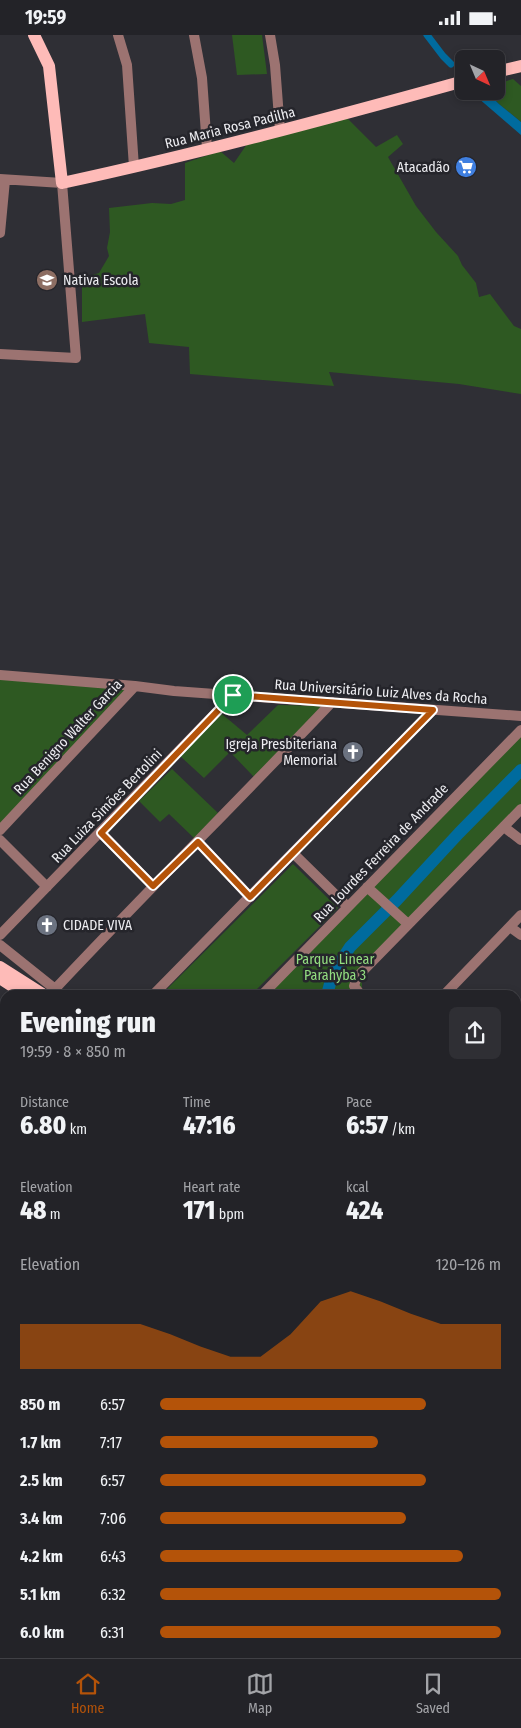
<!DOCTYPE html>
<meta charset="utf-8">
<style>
:root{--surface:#232328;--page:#2f2f34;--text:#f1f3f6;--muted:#a3a4a8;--line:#404045;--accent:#b45309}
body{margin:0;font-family:"Fira Sans Condensed",sans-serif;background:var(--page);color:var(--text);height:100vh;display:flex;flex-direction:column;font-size:19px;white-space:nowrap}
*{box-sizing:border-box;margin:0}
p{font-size:16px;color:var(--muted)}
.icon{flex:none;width:28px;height:28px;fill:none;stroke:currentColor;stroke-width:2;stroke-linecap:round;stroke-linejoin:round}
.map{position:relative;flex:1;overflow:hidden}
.panel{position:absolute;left:0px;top:955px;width:521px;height:669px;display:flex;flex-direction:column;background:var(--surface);border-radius:15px 15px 0 0;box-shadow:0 2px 8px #0003,0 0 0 1px var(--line)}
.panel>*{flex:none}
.needle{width:32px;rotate:136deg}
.fabs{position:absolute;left:455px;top:15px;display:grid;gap:10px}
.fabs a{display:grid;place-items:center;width:50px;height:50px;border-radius:8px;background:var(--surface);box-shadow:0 2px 8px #0003,0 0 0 1px var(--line);font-size:25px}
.pin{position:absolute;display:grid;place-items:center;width:42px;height:42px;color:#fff;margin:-21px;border:2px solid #fff;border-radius:50%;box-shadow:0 1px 5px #0007}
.round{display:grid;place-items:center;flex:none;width:52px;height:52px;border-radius:8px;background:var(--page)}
.headline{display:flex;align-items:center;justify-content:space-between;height:85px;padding:0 20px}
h1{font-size:28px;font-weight:800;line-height:38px}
.figures{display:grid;grid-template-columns:repeat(3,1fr);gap:8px;height:85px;padding:5px 20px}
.figures div{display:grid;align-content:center}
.figures b{font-size:25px;font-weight:800}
.figures small{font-size:14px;font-weight:400}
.figures p{font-size:14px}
.chart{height:140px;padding:10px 20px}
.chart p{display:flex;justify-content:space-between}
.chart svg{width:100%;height:90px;margin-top:5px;fill:var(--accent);opacity:.7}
ul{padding:0 20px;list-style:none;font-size:16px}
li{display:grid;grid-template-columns:80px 60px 1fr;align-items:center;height:38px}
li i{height:12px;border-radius:6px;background:var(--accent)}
.status{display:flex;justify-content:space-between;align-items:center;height:35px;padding:0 25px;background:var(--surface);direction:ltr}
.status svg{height:14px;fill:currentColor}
.tabs{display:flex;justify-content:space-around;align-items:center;height:70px;border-top:1px solid var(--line);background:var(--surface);font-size:14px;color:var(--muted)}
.tabs a{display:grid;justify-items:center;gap:2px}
.tabs .active{color:var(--accent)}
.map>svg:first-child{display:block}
.green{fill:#2e5922}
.water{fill:#006b9e}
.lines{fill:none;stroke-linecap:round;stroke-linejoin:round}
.canal{stroke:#006b9e;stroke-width:7}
.river{stroke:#006b9e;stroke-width:12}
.minor{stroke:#9c7371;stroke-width:10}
.major{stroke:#febbb8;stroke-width:12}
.route-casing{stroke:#fff;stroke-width:10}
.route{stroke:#b45309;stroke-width:6}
.labels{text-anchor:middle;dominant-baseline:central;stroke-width:5;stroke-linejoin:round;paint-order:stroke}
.street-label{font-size:14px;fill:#ededf1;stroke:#25252b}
.poi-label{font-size:14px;fill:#ededf1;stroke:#25252b;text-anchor:end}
.park-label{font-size:14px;fill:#93dd80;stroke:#25252b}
</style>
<div class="status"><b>19:59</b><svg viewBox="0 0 49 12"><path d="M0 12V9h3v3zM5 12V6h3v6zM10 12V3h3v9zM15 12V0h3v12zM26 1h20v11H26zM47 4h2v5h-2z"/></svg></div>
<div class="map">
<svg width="521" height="1623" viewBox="0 0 521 1623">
<rect width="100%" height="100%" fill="#2f2f35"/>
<path class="green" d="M232,0h30l5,39 -30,1z
M513,44l8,7v36l-22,-18 -13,-13h10v-7z
M347,83l29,29 21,-12 6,9 -15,13 28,49 20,26 22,24 4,9 14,18 3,14 11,-3 24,32 7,3v65l-62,-10 -130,-12 5,14 -144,-12 -1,-27 -40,-4 -4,-29 -63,8v-44l17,-5 10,-17 -2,-8 3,-16 -1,-24 43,-5 19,1 14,-4v-37l35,-12 14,12 13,-19z
M0,642l131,10 -131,137z
M278,670l44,1 -68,71 -24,-25 -26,26 -24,-22 42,-42 25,21z
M521,698v79l-159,163v20h-94z
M172,734l46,44 -24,25 -25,-24 -9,8 -21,-21z
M293,829l45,44 -87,87h-90z
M124,1619h102l-4,4h-96z
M332,1619h91l-4,4h-83z"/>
<path class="water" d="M470,56h16l13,13 22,18v13z"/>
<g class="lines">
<path class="canal" d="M427,0l16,21 8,8"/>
<path class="river" d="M327,960l4,-15 6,-13 13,-20 47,-47 62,-67 62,-63
M178,1623l3,-4"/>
<path class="minor" d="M118,0l9,30 7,102
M194,0l8,43 5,70
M270,0l5,30 5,66
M0,144l62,4 14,175 -76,-4
M0,198l5,-53
M0,640l135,11 39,5 347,25
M504,792l17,13
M0,795l135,-144
M101,798l52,53
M0,805l47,47
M198,807l52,55
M293,818l54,53
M367,852l41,37
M510,892l11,8
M0,900l233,-240
M0,910l55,44
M51,960l4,-6c91,-97 185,-190 277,-287
M153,960l280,-285
M262,960l259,-265
M361,960l-7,-9 3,-9 164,-168
M444,960l77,-80
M0,990l5,-4
M516,991l5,-5
M0,1092l5,-5
M516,1098l5,-5
M0,1233l5,7
M516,1323l5,-5
M0,1365l5,7
M0,1384l5,-8
M0,1395l5,-4
M516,1441l5,-5
M516,1557l5,-4
M0,1561l5,-3
M516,1592l5,5
M125,1619l2,4
M321,1619l4,4
M424,1619l4,4
M217,1623l4,-4"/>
<path class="major" d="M34,0l15,31 13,117c135,-29 268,-65 402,-102
M496,37l25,-6
M0,932l44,28
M0,943l26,17
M516,1202l5,4
M516,1227l5,3
M0,1573l5,10
M23,1619l2,4"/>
</g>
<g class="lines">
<g class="route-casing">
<path id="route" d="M233,660l200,15 -183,187 -52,-55 -45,44 -52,-53z"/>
</g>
<use href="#route" class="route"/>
</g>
<defs>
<g id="supermarket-disc" transform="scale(1.125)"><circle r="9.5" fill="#3f7fe0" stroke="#25252b"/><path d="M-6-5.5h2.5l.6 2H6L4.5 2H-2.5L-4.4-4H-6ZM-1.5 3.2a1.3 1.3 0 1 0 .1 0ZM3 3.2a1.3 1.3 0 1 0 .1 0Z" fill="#fff"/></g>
<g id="school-disc" transform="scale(1.125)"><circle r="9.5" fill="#8d6e63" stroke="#25252b"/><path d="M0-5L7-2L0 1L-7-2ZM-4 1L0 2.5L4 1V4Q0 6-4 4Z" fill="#fff"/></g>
<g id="church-disc" transform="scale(1.125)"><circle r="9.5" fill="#6b7280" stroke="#25252b"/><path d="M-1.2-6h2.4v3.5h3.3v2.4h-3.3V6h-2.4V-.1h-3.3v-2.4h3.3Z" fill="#fff"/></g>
</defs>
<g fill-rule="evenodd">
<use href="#supermarket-disc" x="466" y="132"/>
<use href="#school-disc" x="47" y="245"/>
<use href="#church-disc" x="353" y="717"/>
<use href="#church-disc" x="47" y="890"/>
</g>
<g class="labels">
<g class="street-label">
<text transform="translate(230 93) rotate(-14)">Rua Maria Rosa Padilha</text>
<text transform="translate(381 657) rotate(4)">Rua Universitário Luiz Alves da Rocha</text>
<text transform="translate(68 702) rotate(-47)">Rua Benigno Walter Garcia</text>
<text transform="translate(107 771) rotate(-46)">Rua Luiza Simões Bertolini</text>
<text transform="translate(381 818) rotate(-46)">Rua Lourdes Ferreira de Andrade</text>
</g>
<g class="poi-label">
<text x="450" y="132">Atacadão</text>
<text x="63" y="245" text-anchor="start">Nativa Escola</text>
<text x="337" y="709">Igreja Presbiteriana<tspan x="337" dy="16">Memorial</tspan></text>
<text x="63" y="890" text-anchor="start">CIDADE VIVA</text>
</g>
<g class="park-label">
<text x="335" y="924">Parque Linear<tspan x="335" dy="16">Parahyba 3</tspan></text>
</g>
</g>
</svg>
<div class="fabs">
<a><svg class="needle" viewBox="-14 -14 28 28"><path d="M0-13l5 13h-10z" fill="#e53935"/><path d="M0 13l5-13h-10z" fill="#a3a4a8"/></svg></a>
</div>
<div class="pin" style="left:233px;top:660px;background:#1e9e55"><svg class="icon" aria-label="arrive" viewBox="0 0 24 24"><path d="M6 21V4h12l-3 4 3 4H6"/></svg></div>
<section class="panel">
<div class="headline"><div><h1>Evening run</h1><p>19:59 · 8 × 850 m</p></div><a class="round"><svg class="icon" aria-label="share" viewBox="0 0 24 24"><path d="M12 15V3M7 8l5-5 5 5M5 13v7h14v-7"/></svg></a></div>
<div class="figures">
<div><p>Distance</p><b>6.80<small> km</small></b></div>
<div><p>Time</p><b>47:16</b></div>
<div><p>Pace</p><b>6:57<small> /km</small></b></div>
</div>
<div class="figures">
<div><p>Elevation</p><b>48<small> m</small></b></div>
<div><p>Heart rate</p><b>171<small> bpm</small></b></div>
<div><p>kcal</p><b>424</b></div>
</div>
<div class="chart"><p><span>Elevation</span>120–126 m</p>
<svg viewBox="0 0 160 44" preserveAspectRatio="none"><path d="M0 44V22L10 22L20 22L30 22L40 22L50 27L60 33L70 38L80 38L90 27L100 11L110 6L120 11L130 17L140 22L150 22L160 22V44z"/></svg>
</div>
<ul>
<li><b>850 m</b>6:57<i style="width:78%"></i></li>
<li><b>1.7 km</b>7:17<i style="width:64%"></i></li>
<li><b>2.5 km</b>6:57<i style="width:78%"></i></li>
<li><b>3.4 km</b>7:06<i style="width:72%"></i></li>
<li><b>4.2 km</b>6:43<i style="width:89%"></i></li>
<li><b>5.1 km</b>6:32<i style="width:100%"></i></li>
<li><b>6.0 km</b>6:31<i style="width:100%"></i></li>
</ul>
</section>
</div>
<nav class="tabs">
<a class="active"><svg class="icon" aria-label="home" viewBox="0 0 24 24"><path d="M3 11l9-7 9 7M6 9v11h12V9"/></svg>Home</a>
<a><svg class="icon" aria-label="map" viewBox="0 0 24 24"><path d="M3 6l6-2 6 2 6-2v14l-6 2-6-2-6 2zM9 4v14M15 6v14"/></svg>Map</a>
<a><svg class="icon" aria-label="saved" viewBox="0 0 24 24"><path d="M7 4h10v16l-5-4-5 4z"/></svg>Saved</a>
</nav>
